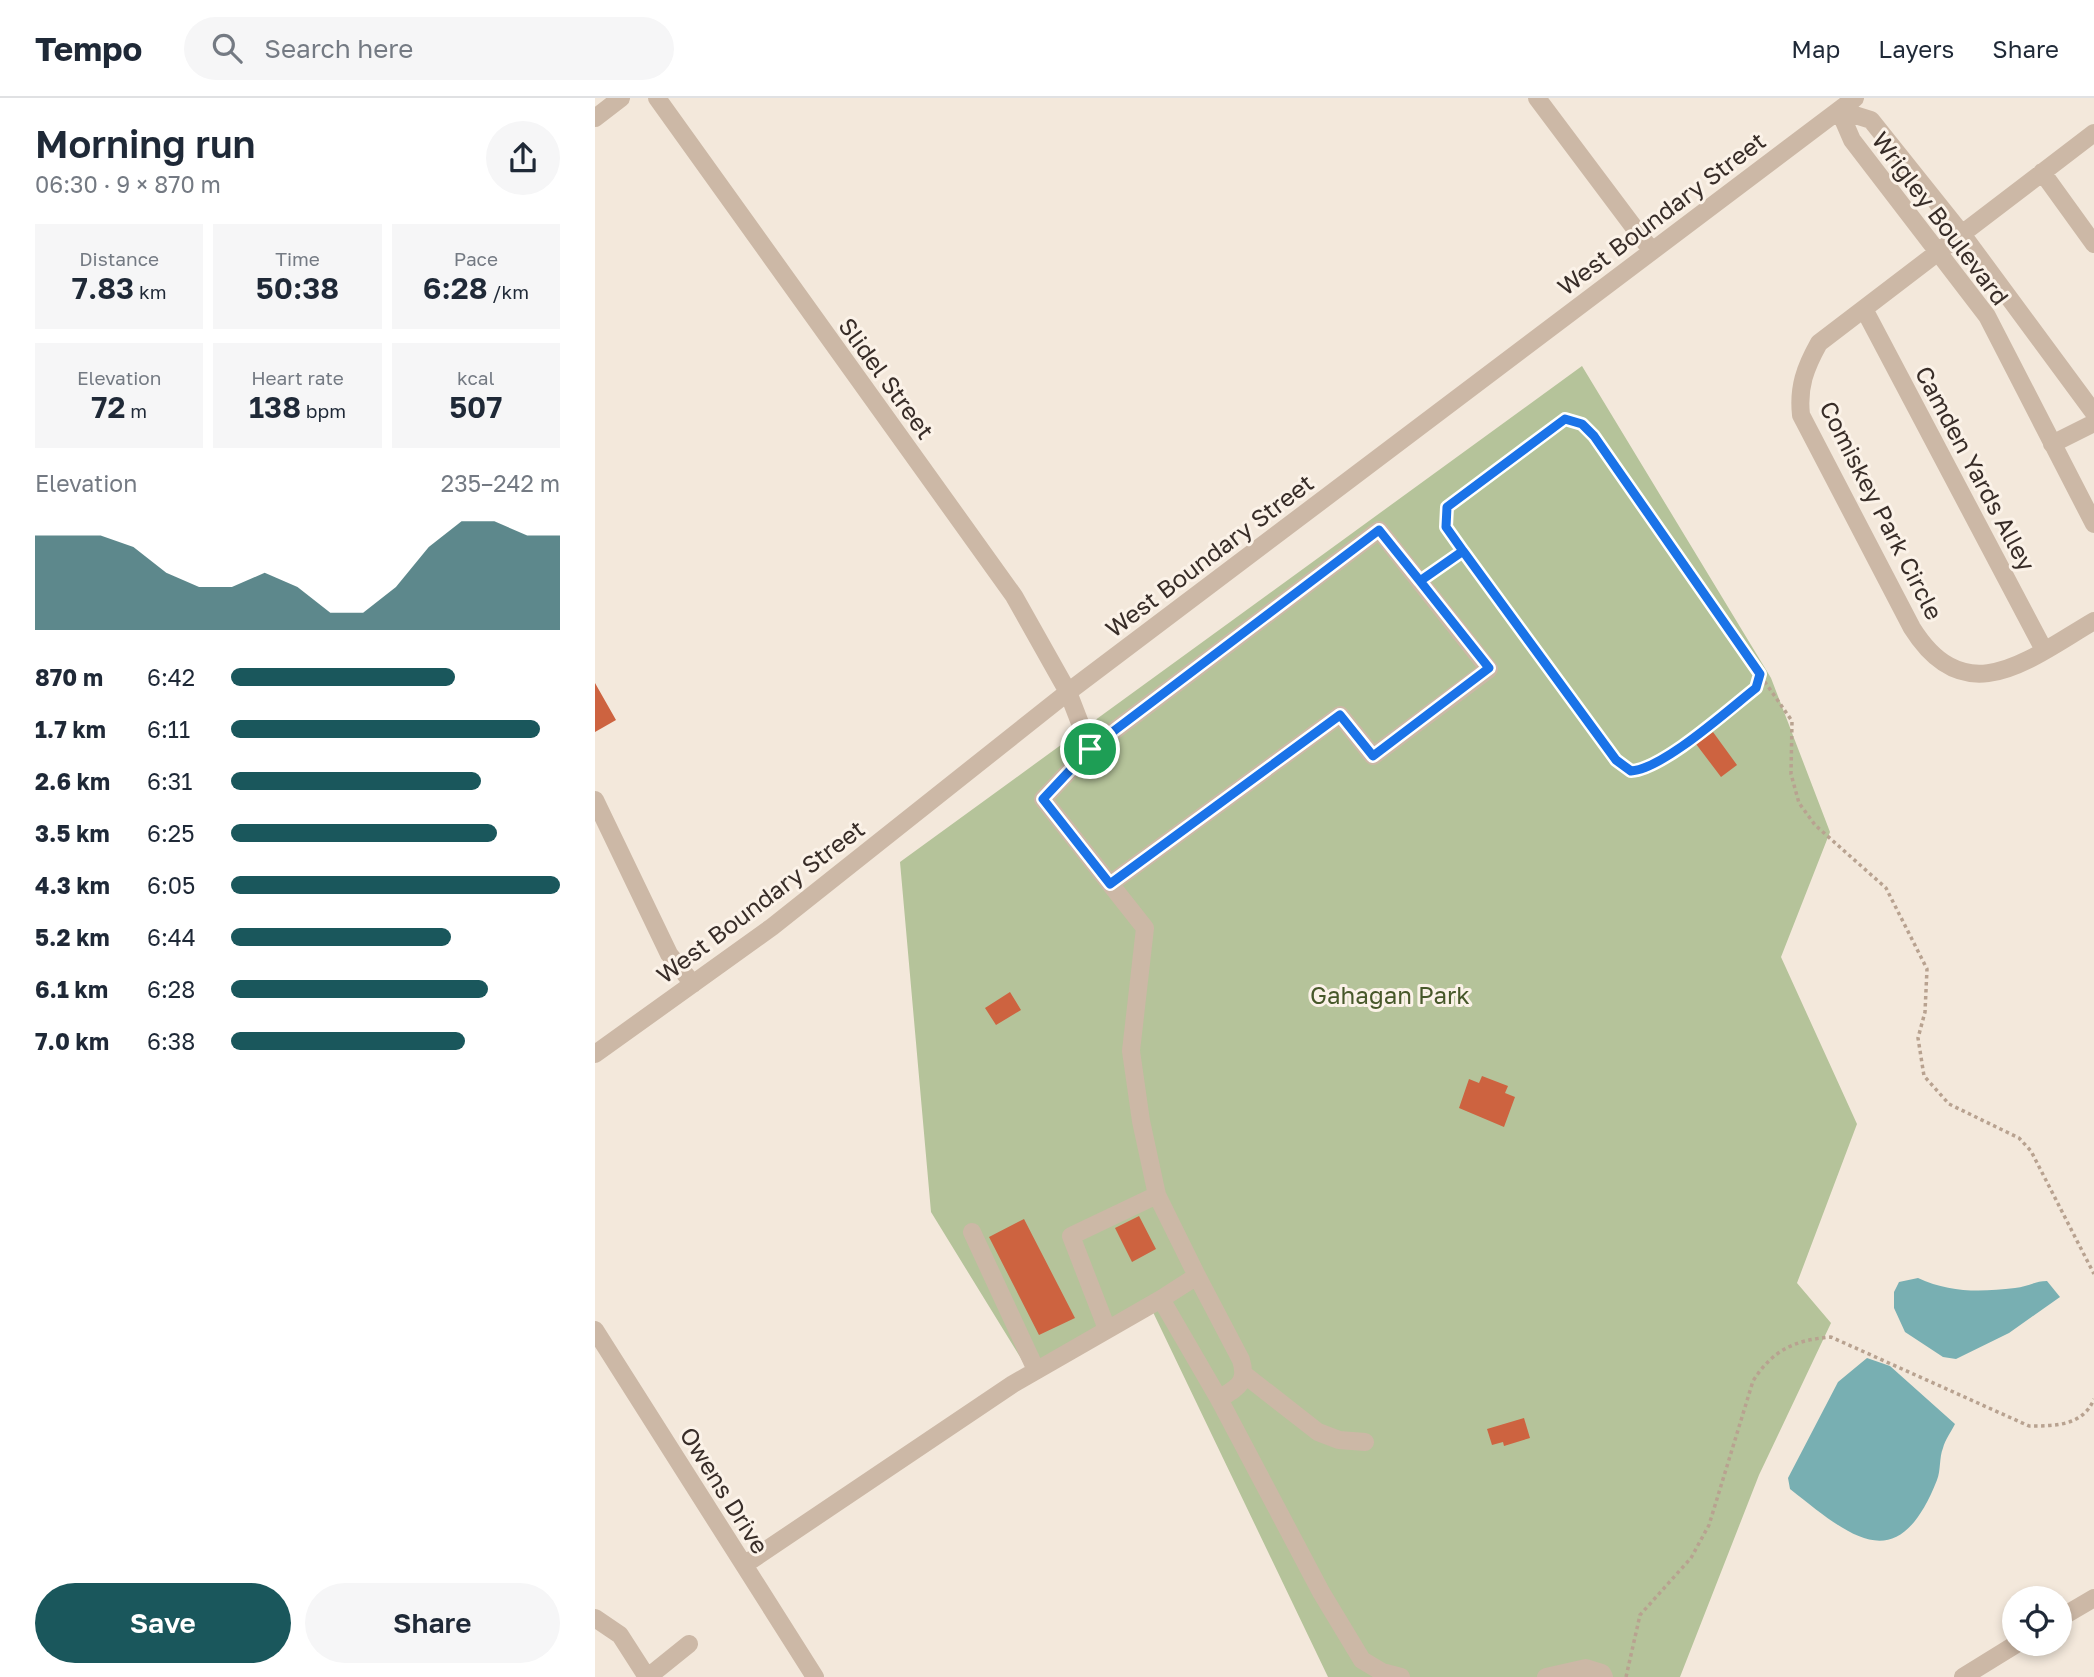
<!DOCTYPE html>
<meta charset="utf-8">
<style>
:root{--surface:#fff;--page:#f6f6f7;--text:#1f2937;--muted:#747a83;--line:#e0e1e3;--accent:#1a575c}
body{margin:0;font-family:"Golos Text",sans-serif;background:var(--page);color:var(--text);height:100vh;display:flex;flex-direction:column;font-size:26px;white-space:nowrap}
*{box-sizing:border-box;margin:0}
p{font-size:23px;color:var(--muted)}
.icon{flex:none;width:38px;height:38px;fill:none;stroke:currentColor;stroke-width:2;stroke-linecap:round;stroke-linejoin:round}
.map{position:relative;flex:1;overflow:hidden}
.drawer{display:flex;flex-direction:column;background:var(--surface);width:595px}
.drawer>*{flex:none}
.tools{position:absolute;left:1407px;top:1488px;display:grid;gap:14px}
.tools a{display:grid;place-items:center;width:70px;height:70px;border-radius:50%;background:var(--surface);box-shadow:0 4px 10px #0003;font-size:35px}
.pin{position:absolute;display:grid;place-items:center;width:60px;height:60px;color:#fff;margin:-30px;border:4px solid #fff;border-radius:50%;box-shadow:0 2px 7px #0007}
.round{display:grid;place-items:center;flex:none;width:74px;height:74px;border-radius:37px;background:var(--page)}
.overview{display:flex;align-items:center;justify-content:space-between;height:119px;padding:0 35px}
h1{font-size:38px;font-weight:600;line-height:52px}
.metrics{display:grid;grid-template-columns:repeat(3,1fr);gap:10px;height:119px;padding:7px 35px}
.metrics div{display:grid;align-content:center;border-radius:0px;background:var(--page);text-align:center}
.metrics b{font-size:30px;font-weight:600}
.metrics small{font-size:19px;font-weight:400}
.metrics p{font-size:19px}
.chart{height:196px;padding:14px 35px}
.chart p{display:flex;justify-content:space-between}
.chart svg{width:100%;height:126px;margin-top:7px;fill:var(--accent);opacity:.7}
.primary-button{display:flex;gap:14px;margin-top:auto;padding:14px 35px}
.primary-button a{flex:1;height:80px;border-radius:42px;background:var(--accent);color:#fff;font-size:28px;font-weight:600;line-height:80px;text-align:center}
.primary-button a+a{background:var(--page);color:var(--text)}
ul{padding:0 35px;list-style:none;font-size:23px}
li{display:grid;grid-template-columns:112px 84px 1fr;align-items:center;height:52px}
li i{height:18px;border-radius:9px;background:var(--accent)}
header{display:flex;align-items:center;gap:42px;box-sizing:border-box;height:98px;padding:0 35px;background:var(--surface);border-bottom:2px solid var(--line)}
header strong{font-size:33px}
nav{display:flex;gap:38px;margin-inline-start:auto;font-size:24px}
.search{width:490px;height:63px;background:var(--page);display:flex;align-items:center;gap:18px;box-sizing:border-box;padding:0 24px;border-radius:38px;color:var(--muted);font-size:26px}
main{display:flex;flex:1;min-height:0}
.map>svg:first-child{display:block}
.green{fill:#b5c39a}
.water{fill:#78afb2}
.building{fill:#cd6340}
.lines{fill:none;stroke-linecap:round;stroke-linejoin:round}
.path{stroke:#b8a290;stroke-width:3.5;stroke-dasharray:3.5 3.5;stroke-linecap:butt}
.minor{stroke:#ccb8a6;stroke-width:18}
.route-casing{stroke:#fff;stroke-width:14}
.route{stroke:#1a73e8;stroke-width:9}
.labels{text-anchor:middle;dominant-baseline:central;stroke-width:6;stroke-linejoin:round;paint-order:stroke}
.street-label{font-size:24px;fill:#382d28;stroke:#fbf2e8}
.park-label{font-size:24px;fill:#47582a;stroke:#fbf2e8}
</style>
<header>
<strong>Tempo</strong>
<div class="search"><svg class="icon" aria-label="search" viewBox="0 0 24 24"><circle cx="10" cy="10" r="6"/><path d="M15 15l6 6"/></svg>Search here</div>
<nav><a>Map</a><a>Layers</a><a>Share</a></nav>
</header>
<main>
<section class="drawer">
<div class="overview"><div><h1>Morning run</h1><p>06:30 · 9 × 870 m</p></div><a class="round"><svg class="icon" aria-label="share" viewBox="0 0 24 24"><path d="M12 15V3M7 8l5-5 5 5M5 13v7h14v-7"/></svg></a></div>
<div class="metrics">
<div><p>Distance</p><b>7.83<small> km</small></b></div>
<div><p>Time</p><b>50:38</b></div>
<div><p>Pace</p><b>6:28<small> /km</small></b></div>
</div>
<div class="metrics">
<div><p>Elevation</p><b>72<small> m</small></b></div>
<div><p>Heart rate</p><b>138<small> bpm</small></b></div>
<div><p>kcal</p><b>507</b></div>
</div>
<div class="chart"><p><span>Elevation</span>235–242 m</p>
<svg viewBox="0 0 160 44" preserveAspectRatio="none"><path d="M0 44V11L10 11L20 11L30 15L40 24L50 29L60 29L70 24L80 29L90 38L100 38L110 29L120 15L130 6L140 6L150 11L160 11V44z"/></svg>
</div>
<ul>
<li><b>870 m</b>6:42<i style="width:68%"></i></li>
<li><b>1.7 km</b>6:11<i style="width:94%"></i></li>
<li><b>2.6 km</b>6:31<i style="width:76%"></i></li>
<li><b>3.5 km</b>6:25<i style="width:81%"></i></li>
<li><b>4.3 km</b>6:05<i style="width:100%"></i></li>
<li><b>5.2 km</b>6:44<i style="width:67%"></i></li>
<li><b>6.1 km</b>6:28<i style="width:78%"></i></li>
<li><b>7.0 km</b>6:38<i style="width:71%"></i></li>
</ul>
<div class="primary-button"><a>Save</a><a>Share</a></div>
</section>
<div class="map">
<svg width="1499" height="1579" viewBox="0 0 1499 1579">
<rect width="100%" height="100%" fill="#f3e8db"/>
<path class="green" d="M987,268l189,312 59,154 -49,125 76,167 -60,159 34,40 -72,152 -79,202h-352l-177,-369 -118,70 -102,-166 -31,-350z"/>
<path class="water" d="M1323,1180c32,15 63,14 97,10 12,-1 20,-7 32,-7l13,16 -51,36 -53,26 -13,-2 -38,-25 -11,-24v-16l5,-10z
M1272,1260l23,8 65,58c-4,8 -10,16 -12,24 -4,10 -2,22 -6,32 -39,99 -85,58 -147,9l-2,-11 50,-96z"/>
<path class="building" d="M0,585l21,37 -21,12z
M1118,634l24,33 -16,12 -25,-33z
M415,894l11,18 -25,15 -11,-17z
M887,978l26,10 -3,7 10,4 -11,30 -45,-19 10,-29 10,4z
M544,1118l17,33 -24,13 -17,-34z
M429,1121l51,99 -36,17 -50,-98z
M929,1320l6,20 -26,8 -1,-4 -11,3 -5,-16z"/>
<g class="lines">
<path class="path" d="M868,453l153,209 15,11c33,-3 96,-61 125,-83l4,-12
M838,474l30,-21 -17,-24 1,-20 118,-88 17,5 12,12 198,285 -1,53 8,29 16,22 71,63 41,81 -2,43 -7,26 6,38 25,28 70,34 12,13 63,123
M1031,1579l14,-62 51,-57 18,-33 44,-144c20,-31 41,-41 78,-44l198,89c26,0 54,0 65,-27"/>
<path class="minor" d="M62,0l357,498 54,96 22,57 -47,50 102,129 -14,123 10,70 16,74 40,81 -36,23 58,100 102,193 41,68 20,12 19,5
M942,0l114,152
M1244,12l13,30 135,176 107,208
M1244,12l32,10 91,114 132,179
M0,20l26,-20
M1499,35l-275,210c-14,25 -21,44 -18,72l111,213c54,86 117,31 182,-7
M1447,74l52,72
M1269,211l180,341
M1457,346l42,-21
M495,651l289,-219 110,139 -116,87 -33,-41 -230,169
M0,702l74,154 24,30
M0,956l177,-127 296,-235 787,-594
M377,1134l64,138
M602,1178l44,84c7,23 -3,27 -22,39
M512,1231l-36,-93 86,-41
M0,1232l220,347
M650,1277l73,57 21,8 26,2
M149,1467l269,-181 148,-85
M0,1520l25,17 27,42
M1465,1520l34,-20
M53,1579l41,-33
M951,1579l40,-9 16,5 2,4
M1368,1579l55,-34"/>
</g>
<g class="lines">
<g class="route-casing">
<path id="route" d="M495,651l-47,50 67,85 230,-169 33,41 116,-88 -69,-87 43,-30 153,209 15,11c32,-2 97,-61 125,-83l4,-14 -166,-238 -12,-12 -17,-5 -118,88 -1,20 17,24 -43,30 -41,-51 -289,219"/>
</g>
<use href="#route" class="route"/>
</g>
<g class="labels">
<g class="street-label">
<text transform="translate(1066 115) rotate(-37)">West Boundary Street</text>
<text transform="translate(1346 120) rotate(53)">Wrigley Boulevard</text>
<text transform="translate(292 280) rotate(54)">Slidel Street</text>
<text transform="translate(1381 370) rotate(62)">Camden Yards Alley</text>
<text transform="translate(1287 412) rotate(63)">Comiskey Park Circle</text>
<text transform="translate(614 457) rotate(-37)">West Boundary Street</text>
<text transform="translate(165 803) rotate(-37)">West Boundary Street</text>
<text transform="translate(130 1392) rotate(58)">Owens Drive</text>
</g>
<g class="park-label">
<text x="795" y="896">Gahagan Park</text>
</g>
</g>
</svg>
<div class="tools">
<a><svg class="icon" aria-label="locate" viewBox="0 0 24 24"><circle cx="12" cy="12" r="6"/><path d="M12 2v4M12 18v4M2 12h4M18 12h4"/></svg></a>
</div>
<div class="pin" style="left:495px;top:651px;background:#1e9e55"><svg class="icon" aria-label="arrive" viewBox="0 0 24 24"><path d="M6 21V4h12l-3 4 3 4H6"/></svg></div>
</div>
</main>
